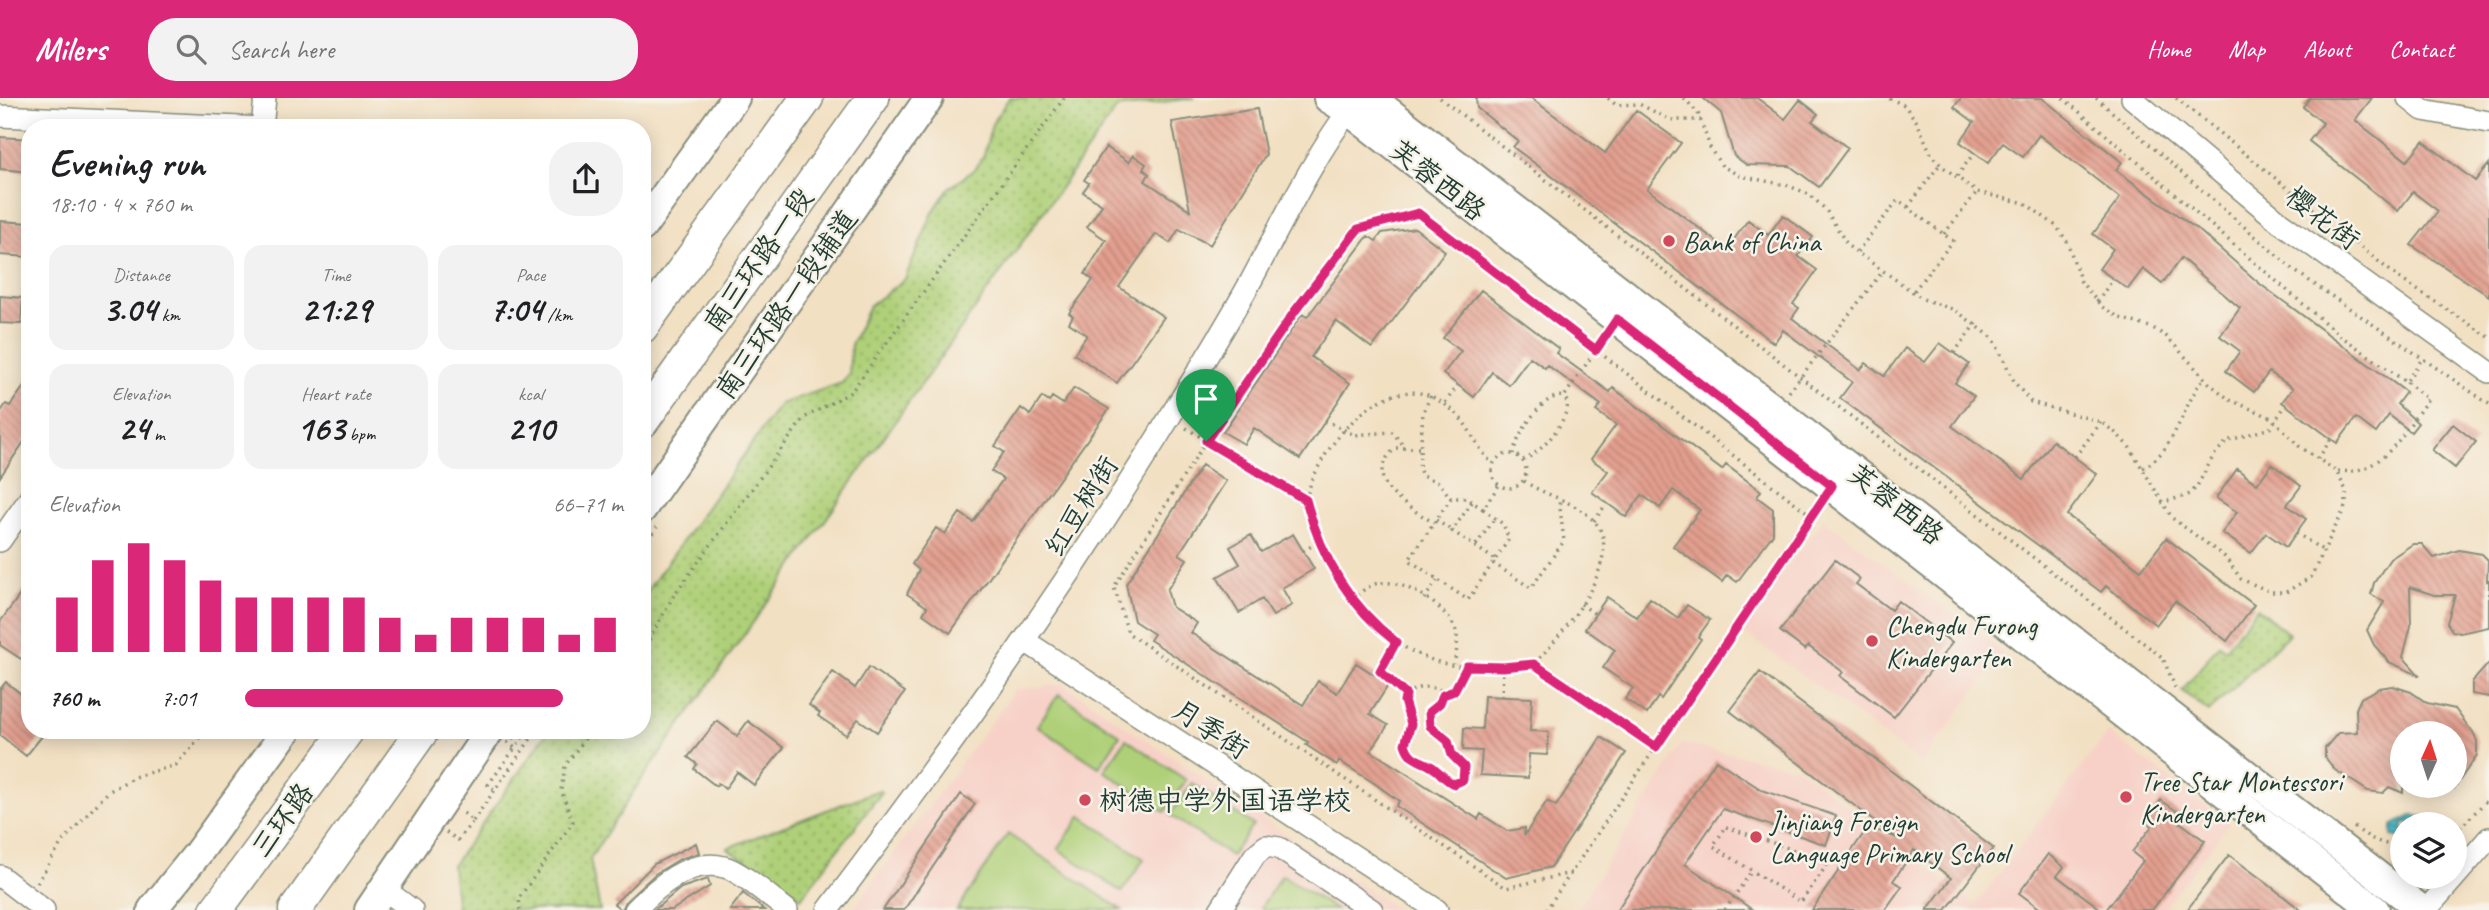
<!DOCTYPE html>
<meta charset="utf-8">
<style>
:root{--surface:#fff;--page:#f2f2f2;--text:#202124;--muted:#757577;--accent:#db2777}
body{margin:0;font-family:Caveat,"LXGW WenKai TC",sans-serif;background:var(--page);color:var(--text);height:100vh;display:flex;flex-direction:column;font-size:26px;white-space:nowrap}
*{box-sizing:border-box;margin:0}
p{font-size:23px;color:var(--muted)}
.icon{flex:none;width:38px;height:38px;fill:none;stroke:currentColor;stroke-width:2;stroke-linecap:round;stroke-linejoin:round}
.map{position:relative;flex:1;overflow:hidden}
.side{position:absolute;left:21px;top:21px;width:630px;height:620px;display:flex;flex-direction:column;background:var(--surface);border-radius:28px;box-shadow:0 4px 18px #0003}
.side>*{flex:none}
.needle{width:46px;rotate:3deg}
.controls{position:absolute;left:2390px;top:623px;display:grid;gap:14px}
.controls a{display:grid;place-items:center;width:77px;height:77px;border-radius:50%;background:var(--surface);box-shadow:0 4px 18px #0003;font-size:35px}
.pin{position:absolute;display:grid;place-items:center;width:60px;height:60px;color:#fff;margin:-72px -30px;border-radius:50% 50% 50% 0;rotate:-45deg;box-shadow:0 0 7px #0007}
.pin .icon{rotate:45deg}
.round{display:grid;place-items:center;flex:none;width:74px;height:74px;border-radius:28px;background:var(--page)}
.overview{display:flex;align-items:center;justify-content:space-between;height:119px;padding:0 28px}
h1{font-size:38px;font-weight:700;line-height:52px}
.figures{display:grid;grid-template-columns:repeat(3,1fr);gap:10px;height:119px;padding:7px 28px}
.figures div{display:grid;align-content:center;border-radius:18px;background:var(--page);text-align:center}
.figures b{font-size:35px;font-weight:700}
.figures small{font-size:19px;font-weight:400}
.figures p{font-size:19px}
.chart{height:196px;padding:14px 28px}
.chart p{display:flex;justify-content:space-between}
.chart svg{width:100%;height:126px;margin-top:7px;stroke:var(--accent);stroke-width:6}
ul{padding:0 28px;list-style:none;font-size:23px}
li{display:grid;grid-template-columns:112px 84px 1fr;align-items:center;height:52px}
li i{height:18px;border-radius:9px;background:var(--accent)}
header{display:flex;align-items:center;gap:42px;box-sizing:border-box;height:98px;padding:0 35px;background:var(--accent);color:#fff}
header strong{font-size:33px}
nav{display:flex;gap:38px;margin-inline-start:auto;font-size:24px}
.search{width:490px;height:63px;background:var(--page);display:flex;align-items:center;gap:18px;box-sizing:border-box;padding:0 24px;border-radius:28px;color:var(--muted);font-size:26px}
.map>svg:first-child{display:block}
.built{fill:#f7d1c7}
.grass{fill:url(#grass-dots);stroke:#678656;stroke-width:2}
.pitch{fill:#afd078;stroke:#678656;stroke-width:2}
.water{fill:url(#water-rules);stroke:#33797b;stroke-width:2}
.building{fill:url(#building-back-hatch)}
.lines{fill:none;stroke-linecap:round;stroke-linejoin:round}
.minor-casing{stroke:#888e7c;stroke-width:24}
.major-casing{stroke:#888e7c;stroke-width:32}
.highway-casing{stroke:#888e7c;stroke-width:35}
.path{stroke:#888e7c;stroke-width:3.5;stroke-dasharray:2 5;stroke-linecap:butt}
.minor{stroke:#fff;stroke-width:21}
.major{stroke:#fff;stroke-width:28}
.highway{stroke:#fff;stroke-width:32}
.path-bridge{stroke:#888e7c;stroke-width:3.5;stroke-dasharray:2 5;stroke-linecap:butt}
.route-casing{stroke:#fff;stroke-width:14}
.route{stroke:#db2777;stroke-width:9}
.poi-dot{fill:#d1495b;stroke:#f7f3e8;stroke-width:2.5}
.labels{text-anchor:middle;dominant-baseline:central;stroke-width:5;stroke-linejoin:round;paint-order:stroke}
.street-label{font-size:28px;fill:#1f3d34;stroke:#f7f3e8}
.poi-label{font-size:28px;fill:#1f3d34;stroke:#f7f3e8;text-anchor:start}
</style>
<header>
<strong>Milers</strong>
<div class="search"><svg class="icon" aria-label="search" viewBox="0 0 24 24"><circle cx="10" cy="10" r="6"/><path d="M15 15l6 6"/></svg>Search here</div>
<nav><a>Home</a><a>Map</a><a>About</a><a>Contact</a></nav>
</header>
<div class="map">
<svg width="2489" height="812" viewBox="0 0 2489 812">
<defs>
<pattern id="grass-dots" width="8" height="8" patternUnits="userSpaceOnUse" patternTransform="scale(1.75)"><rect width="8" height="8" fill="#afd078"/><path d="M2 2h.1M6 6h.1" fill="none" stroke="#8eaa63" stroke-width="1.8" stroke-linecap="round"/></pattern>
<pattern id="water-rules" width="6" height="5" patternUnits="userSpaceOnUse" patternTransform="scale(1.75)"><rect width="6" height="5" fill="#47b5c2"/><path d="M0 2.5h6" fill="none" stroke="#3b949e"/></pattern>
<pattern id="building-back-hatch" width="6" height="6" patternUnits="userSpaceOnUse" patternTransform="scale(1.75)"><rect width="6" height="6" fill="#e39f8f"/><path d="M-1 5l2 2M0 0l6 6M5-1l2 2" fill="none" stroke="#b78376"/></pattern>
</defs>
<rect width="100%" height="100%" fill="#f7f3e8"/>
<filter id="ink" filterUnits="userSpaceOnUse"><feTurbulence type="fractalNoise" baseFrequency=".0143" numOctaves="2"/><feDisplacementMap in="SourceGraphic" scale="14" xChannelSelector="R" yChannelSelector="G"/><feConvolveMatrix kernelMatrix="1 2 1 2 8 2 1 2 1" color-interpolation-filters="sRGB"/></filter>
<filter id="wash" filterUnits="userSpaceOnUse"><feTurbulence type="fractalNoise" baseFrequency=".00686" numOctaves="4" result="noise"/><feDisplacementMap in="SourceGraphic" scale="28" xChannelSelector="R" yChannelSelector="G"/><feGaussianBlur stdDeviation="1.57" result="paint"/><feColorMatrix in="noise" values="0 0 0 0 0 0 0 0 0 0 0 0 0 0 0 0 0 1.4 0 .05"/><feComposite in="paint" operator="in"/></filter>
<g filter="url(#wash)">
<rect width="100%" height="100%" fill="#f2e0c3"/>
<path class="built" d="M1823,421l181,133 -83,111 -180,-133z
M1063,586l335,226h-546l163,-220z
M2108,634l121,92 -67,86h-585l105,-166 117,24 176,137z"/>
<path class="grass" d="M1009,0h186l-78,10 -482,681 -45,70 10,51h-143l-5,-44 97,-136h93v-132l138,-194 62,-21 7,-9 2,-29 18,-39 36,-27 28,-67 15,-23 27,-20 9,-14 8,-31z
M2257,510l32,26 -80,78 -27,-21 37,-47 6,5z
M879,692l3,2 -81,106 -74,-50z"/>
<path class="pitch" d="M1059,596l61,41 -21,32 -62,-41z
M1126,641l60,41 -21,32 -61,-41z
M1192,685l61,42 -22,31 -61,-41z
M1081,718l63,43 -22,33 -64,-43z
M1008,736l114,76h-165z
M1282,777l54,35h-71l-4,-3z"/>
<path class="water" d="M2411,718l14,1 9,7h-31v14l-11,-2v-10z"/>
<g id="blocks">
<path class="building" d="M1476,0h55l74,55 31,-43 45,33 -34,46 80,60 21,-29 20,15 15,-20 30,22 -15,19 19,14 -24,34 6,4 -7,10 68,52 6,-7 18,13 21,-28 20,14 15,-19 29,21 -14,19 19,13 -22,30 72,53 29,-38 44,33 -30,41 74,55 25,-32 88,67 -27,36 -52,-40 -19,24 -50,-39 -5,6 -261,-194 12,-16 -45,-34 -24,-18 -9,13 -261,-196 5,-6 -41,-33z
M1703,0h54l28,21 15,-19 18,14 -6,7 36,27 -29,39 -29,-21 -43,-1 -13,-9 -13,-43z
M1961,0h81l80,64 -6,8 86,63 58,51 146,108 -9,12 21,19 -7,9 -22,-17 -13,18 -20,-15 -19,25 -55,-41 11,-14 -24,-16 -15,20 -28,-21 14,-20 -20,-15 20,-28 -59,-50 -19,26 -19,-15 -15,20 -29,-20 14,-20 -20,-15 27,-36 -81,-63 -16,22 -20,-14 -15,20 -28,-21 14,-20 -20,-15z
M2310,0h62l-17,22 52,41 16,-20 52,40 14,-17v132l-78,-51 27,-34 -25,-19 -15,19 -89,-70 14,-18 -20,-16z
M1257,11l9,45 -56,91 -31,-16 -9,14 -14,-9 -37,53 45,30 -47,66 -43,-29 13,-19 -18,-12 4,-7 -4,-3 24,-33 -8,-6 21,-34 -19,-13 15,-22 -19,-13 6,-9 -5,-3 22,-33 23,15 4,-7 13,9 -3,5 6,5 -4,7 45,29 -18,-88z
M0,39l30,2v33l-30,-3z
M0,123l30,2v34l-30,-2z
M1415,130l30,23 -73,97 -36,-27 -25,36 39,26 -50,76 -46,-31 -10,16 -21,-12 79,-118 5,3 61,-81 8,5 6,-8z
M1481,192l78,59 -3,4 54,39 3,-4 109,82 4,-5 35,26 -4,6 16,12v25l-36,48 -10,-7 -5,7 -49,-36 27,-36 -27,-20 -13,18 -18,-13 -16,22 -34,-25 16,-21 -17,-12 25,-34 -20,-14 5,-6 -54,-40 -2,3 -15,-11 -21,28 -17,-13 -18,25 -31,-23 18,-23 -18,-13z
M0,198l23,2 -2,26 -21,-1z
M30,280v55l-30,44v-64l6,-9 4,2z
M1074,290l35,21 -159,224 -27,-19 4,-7 -20,-13 12,-24 -7,-6 24,-36 9,6 15,-21 13,9 30,-43 -12,-8 13,-19 -9,-6 26,-38 9,7 12,-18 7,5 3,-5 11,7z
M2453,326l23,18 -21,26 -23,-18z
M2272,366l29,22 -14,19 19,14 -20,28 -20,-14 -15,20 -29,-20 15,-21 -21,-14 21,-29 20,15z
M1202,367l24,16 -47,73 8,5 -20,31 5,17 25,16 -6,10 112,72 15,-24 19,12 19,-30 33,21 -19,30 18,11 -17,26 107,68 3,-5 26,17 18,-3 -1,8 23,-35 9,5 45,-69 25,16 -75,114 -45,11 -110,-72 3,-5 -25,-18 -35,-22 -2,4 -31,-20 2,-3 -158,-102 4,-6 -20,-13 -8,-37z
M1293,436l21,35 -32,19 10,17 -19,11 -11,-17 -23,14 -22,-36 23,-13 -10,-17 21,-12 10,17z
M2413,446h9l12,14 25,-8 23,4 6,6 -1,21 2,-1v47l-29,6 -8,-2 -5,-8 8,-28h-21l-24,-8 1,39 -8,31 17,19 -31,-14 -15,-17 -7,-15 17,-28 -13,-8 3,-11 16,-24z
M1835,462l25,19 -4,5 35,26 7,-9 54,42 -58,74 -54,-41 3,-4 -35,-26 -3,4 -25,-19z
M30,483v66l-9,12 -21,-14v-23z
M1607,499l30,20 13,-19 28,20 9,-13 23,15 -12,17 3,2 -40,60 -3,-2 -11,17 -22,-15 8,-11 -30,-20 12,-18 -30,-21z
M2489,565v34l-17,-3v-12z
M869,569l36,25 -28,40 -19,-13 -12,16 -28,-19 2,-3 -11,-8 24,-33 22,16z
M1760,574l233,176 -47,62h-19l24,-32 -37,-28 -21,31 9,5 -17,24h-73l56,-83 29,11 -167,-127z
M6,584l24,19v29h17l-21,26 -26,-21v-46z
M2393,588l18,6 16,11 28,6 18,24 4,8v14l-22,32v-54h-52v60l-14,-6 -6,6 -15,-2 -33,-21 -10,-13v-9l13,-15 19,-1 -1,-23 5,-11 18,-10z
M1484,598l48,2 -2,33 19,1 -2,23 -18,-1 -1,24 -48,-3 2,-24 -19,-1 1,-22 18,1z
M717,623l20,15 11,-15 36,27 -30,37 -17,-13 -12,17 -7,-6 -2,3 -22,-17 3,-5 -9,-7z
M1716,662l46,30 74,26 -10,29 -103,-36 -38,55 68,46h-136z
M961,696l14,10 -71,106h-21z
M2161,702l21,15 -5,5 28,21 -53,69h-46l37,-49 -11,-9 20,-26 -6,-5z
M696,745l3,10 -19,6 -25,15 -29,27 -4,9 -8,-6 40,-40z
M2048,756l16,13 -7,9 45,34h-60l-23,-17z
M2229,757l31,23 41,32h-114z
M708,781l2,7 -38,24h-18l27,-22z
M743,795l21,17h-34z"/>
</g>
</g>
<g filter="url(#ink)">
<use href="#blocks" fill-opacity="0" stroke="#888e7c" stroke-width="2"/>
<g class="lines">
<g class="minor-casing">
<path id="minor" d="M2132,0l149,125 208,149
M2408,0l15,12 66,12
M0,18l262,12
M262,30l3,-30
M0,443l30,-43
M1025,543l412,269
M0,778l44,34
M384,791l28,21
M635,812c22,-23 54,-52 89,-43 16,3 48,32 63,43
M828,812c121,-160 238,-323 343,-495 28,-45 56,-90 81,-136 32,-60 62,-124 104,-178
M1220,812l35,-55 11,-9 13,2 93,62
M2426,812l63,-72"/>
</g>
<g class="major-casing">
<path id="major" d="M1328,0l21,13 1026,799
M1371,0l1051,812
M642,129l93,-129
M642,411l287,-411
M152,812l46,-57 89,-123
M369,812l121,-180"/>
</g>
<g class="highway-casing">
<path id="highway" d="M642,229l165,-229
M642,324l231,-324
M216,812l132,-180
M295,812l128,-180"/>
</g>
<path class="path" d="M1440,0l723,560 13,32
M1608,0l8,7 23,-1 32,16h30
M1684,0l14,15 13,37 11,16 18,10 46,9 23,9 17,16 22,36 75,53 32,11 38,28 22,45 16,19 70,20 16,12 13,14 42,70 53,39 16,22 30,13h15l25,-15 35,-72v-15l-10,-19 -37,-25 -27,-28 -42,-18 -20,-16 -43,-47 -14,-9 -33,-10 -18,-11 -21,-25 -14,-41 -11,-15 -31,-23 -48,-11 -35,-26 -10,-10 -15,-34 -13,-17 -16,-7
M2063,0l275,236 68,48 16,-23
M2096,0l199,173 194,133
M2176,0l223,180 90,59
M1957,78l17,-23
M1908,109l32,-43
M1944,136l33,-42
M1857,154l41,-52 55,41 -40,51
M2097,204l16,-23
M1954,255l22,-30
M1789,294l93,-120
M1431,298l-8,16 -4,56 3,8 16,6 13,16
M1445,305l13,-18
M1325,322l29,15 38,-3 13,15
M1186,330l120,72c18,71 62,143 136,163 30,8 62,4 92,1l122,83
M1419,350h-23c-39,33 13,59 38,75
M1492 373a17 17 0 1 1 34 0a17 17 0 1 1-34 0Z
M1513,356c3,-17 31,-64 51,-57l40,-59
M2075,359l26,-35
M2318,361l13,-20
M1523,362c19,-7 43,-37 45,-57l-4,-6
M2143,370c32,-17 40,-63 61,-91
M2338,373c46,5 66,-40 90,-72l-22,-17
M1524,383c21,15 52,20 70,40 35,36 -34,117 -60,143
M1306,402c9,-48 77,-134 132,-100 34,20 32,42 55,64
M1472,404l-20,29 42,28
M2161,405l27,-8 8,-7 18,-33 13,-14 43,-13 16,-23
M1483,411l20,15 6,15 -41,61 -59,-40 42,-62h15l17,11 16,-24
M1436,422l16,11
M1594,423l13,-18
M2296,435l28,18
M1476,447l19,-27
M1303,453l16,-9
M642,454l15,-25
M1493,465l38,25 33,-47 -5,-41
M1424,501l13,-18
M1352,502c8,-7 17,-16 28,-17 25,-4 69,25 76,48 3,11 0,23 -2,33
M1581,506l14,10
M642,554l32,-57 130,-177 47,-26 213,-294
M1379,573l27,24 -2,6 7,23c-5,15 -11,30 9,39 5,2 12,3 16,6 8,8 11,15 24,14l3,-3 1,-13 -12,-12 -4,-14 -18,-15 -1,-14 11,-9 3,-8 -3,-5c-13,-5 -23,-4 -34,5
M1376,578l20,-34
M1443,597l11,-4 13,-25
M1502,599l1,-30
M512,641l7,-9
M494,691l-6,-4 27,-37
M473,723l64,-91
M1726,729l103,35 -28,40 -88,-56z
M2354,729c17,12 27,19 49,18
M446,734l12,8 15,-19 -12,-10
M2455,735l34,-35
M1571,775l-65,15 -378,-255 -14,-46 92,-146 89,-130 63,-82 60,-16 394,303
M37,785l25,-41 46,-50 26,-15 42,-12 30,-35
M520,812l-1,-12 54,-76 -12,-32 4,-24 26,-36
M1546,812l273,-405
M1725,812l26,-38"/>
<use href="#minor" class="minor"/>
<use href="#major" class="major"/>
<use href="#highway" class="highway"/>
<path class="path-bridge" d="M490,632l25,18 13,-18"/>
</g>
</g>
<g class="lines" filter="url(#ink)">
<g class="route-casing">
<path id="route" d="M1418,115l178,137 21,-31 215,167 -176,261 -122,-83 -31,3 -36,-1 -13,25 -11,4 -3,8 -11,9 1,14 18,15 4,14 12,12 -1,13 -9,4c-9,-4 -11,-9 -19,-15 -12,-10 -24,-6 -30,-25l6,-20 -7,-23 2,-6 -26,-24 16,-29c-47,-36 -75,-85 -90,-142l-100,-59 89,-130 63,-82z"/>
</g>
<use href="#route" class="route"/>
</g>
<g class="poi-dot">
<circle cx="1669" cy="143" r="7"/>
<circle cx="1872" cy="543" r="7"/>
<circle cx="2126" cy="699" r="7"/>
<circle cx="1085" cy="702" r="7"/>
<circle cx="1756" cy="739" r="7"/>
</g>
<g class="labels">
<g class="street-label">
<text transform="translate(1438 82) rotate(38)">芙蓉西路</text>
<text transform="translate(2323 120) rotate(37)">樱花街</text>
<text transform="translate(758 162) rotate(-55)">南三环路一段</text>
<text transform="translate(786 206) rotate(-55)">南三环路一段辅道</text>
<text transform="translate(1896 406) rotate(38)">芙蓉西路</text>
<text transform="translate(1081 408) rotate(-58)">红豆树街</text>
<text transform="translate(1211 631) rotate(33)">月季街</text>
<text transform="translate(282 722) rotate(-54)">三环路</text>
</g>
<g class="poi-label">
<text x="1683" y="143">Bank of China</text>
<text x="1886" y="527">Chengdu Furong<tspan x="1886" dy="32">Kindergarten</tspan></text>
<text x="2140" y="683">Tree Star Montessori<tspan x="2140" dy="32">Kindergarten</tspan></text>
<text x="1099" y="702">树德中学外国语学校</text>
<text x="1770" y="723">Jinjiang Foreign<tspan x="1770" dy="32">Language Primary School</tspan></text>
</g>
</g>
</svg>
<div class="controls">
<a><svg class="needle" viewBox="-14 -14 28 28"><path d="M0-13l5 13h-10z" fill="#e53935"/><path d="M0 13l5-13h-10z" fill="#757577"/></svg></a>
<a><svg class="icon" aria-label="layers" viewBox="0 0 24 24"><path d="M12 4l9 5-9 5-9-5zM3 14l9 5 9-5"/></svg></a>
</div>
<div class="pin" style="left:1206px;top:343px;background:#1e9e55"><svg class="icon" aria-label="arrive" viewBox="0 0 24 24"><path d="M6 21V4h12l-3 4 3 4H6"/></svg></div>
<section class="side">
<div class="overview"><div><h1>Evening run</h1><p>18:10 · 4 × 760 m</p></div><a class="round"><svg class="icon" aria-label="share" viewBox="0 0 24 24"><path d="M12 15V3M7 8l5-5 5 5M5 13v7h14v-7"/></svg></a></div>
<div class="figures">
<div><p>Distance</p><b>3.04<small> km</small></b></div>
<div><p>Time</p><b>21:29</b></div>
<div><p>Pace</p><b>7:04<small> /km</small></b></div>
</div>
<div class="figures">
<div><p>Elevation</p><b>24<small> m</small></b></div>
<div><p>Heart rate</p><b>163<small> bpm</small></b></div>
<div><p>kcal</p><b>210</b></div>
</div>
<div class="chart"><p><span>Elevation</span>66–71 m</p>
<svg viewBox="0 0 160 44" preserveAspectRatio="none"><path d="M5 44V25M15 44V12M25 44V6M35 44V12M45 44V19M55 44V25M65 44V25M75 44V25M85 44V25M95 44V32M105 44V38M115 44V32M125 44V32M135 44V32M145 44V38M155 44V32"/></svg>
</div>
<ul>
<li><b>760 m</b>7:01<i style="width:84%"></i></li>
</ul>
</section>
</div>
